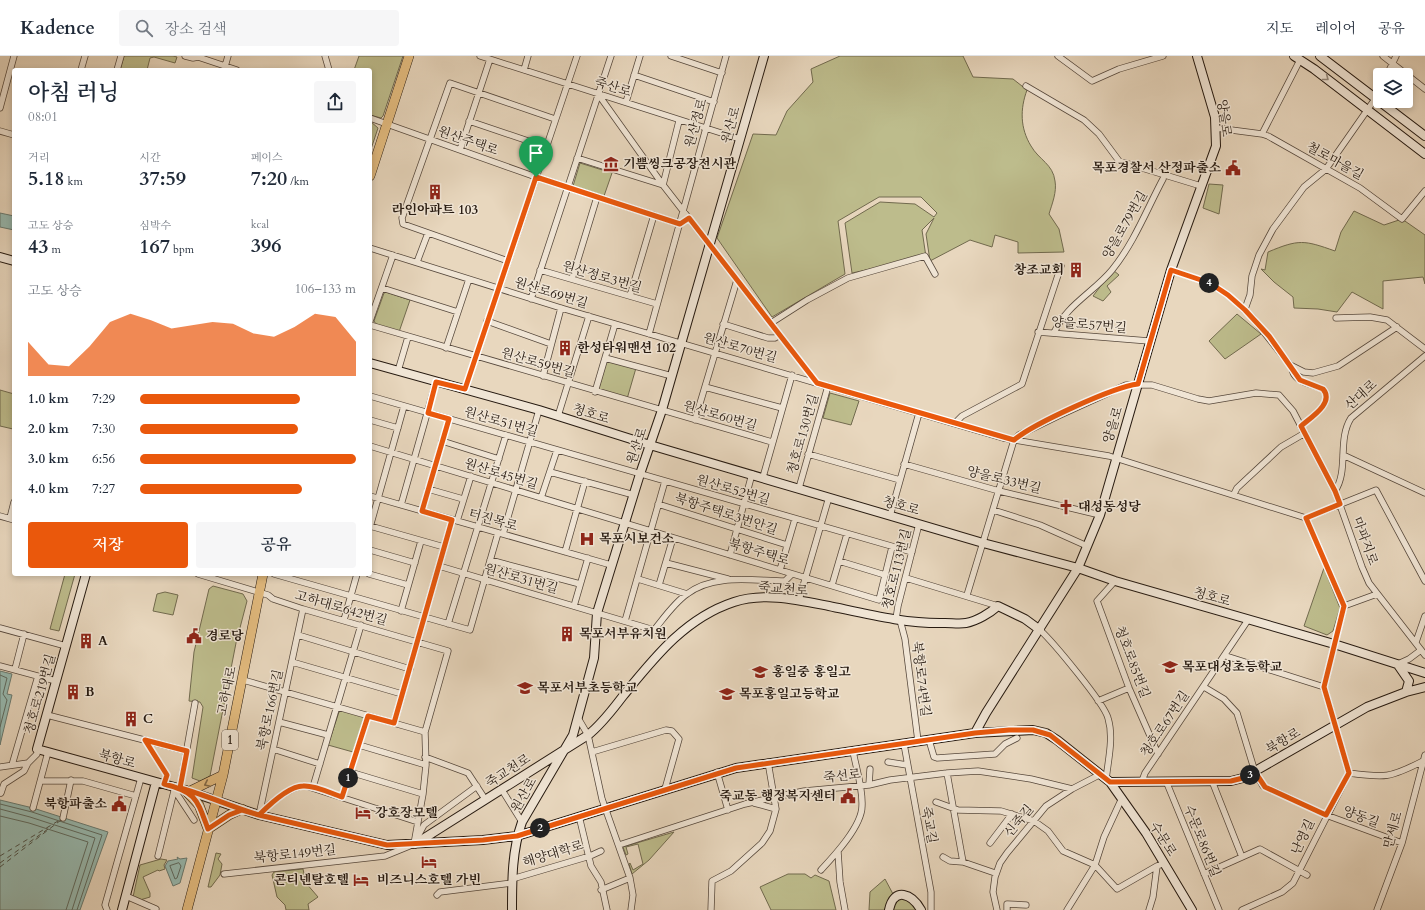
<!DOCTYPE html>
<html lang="ko">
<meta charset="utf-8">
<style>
:root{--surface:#fff;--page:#f6f6f7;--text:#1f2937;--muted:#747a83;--line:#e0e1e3;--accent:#ea580c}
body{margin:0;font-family:Cardo,"Noto Serif KR",serif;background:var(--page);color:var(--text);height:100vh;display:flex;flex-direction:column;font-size:15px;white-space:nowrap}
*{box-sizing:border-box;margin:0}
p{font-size:13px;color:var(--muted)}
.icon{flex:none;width:22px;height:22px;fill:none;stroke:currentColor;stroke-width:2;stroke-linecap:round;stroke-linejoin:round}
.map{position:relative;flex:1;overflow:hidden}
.panel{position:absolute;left:12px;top:12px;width:360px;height:508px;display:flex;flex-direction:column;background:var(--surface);border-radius:4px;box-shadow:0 2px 6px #0003}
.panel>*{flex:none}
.buttons{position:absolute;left:1373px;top:12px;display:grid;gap:8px}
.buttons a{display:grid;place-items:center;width:40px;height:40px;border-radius:4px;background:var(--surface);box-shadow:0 2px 6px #0003;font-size:20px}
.pin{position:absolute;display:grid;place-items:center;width:34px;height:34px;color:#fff;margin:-41px -17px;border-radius:50% 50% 50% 0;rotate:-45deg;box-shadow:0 0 4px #0007}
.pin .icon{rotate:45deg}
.km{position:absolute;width:20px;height:20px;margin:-10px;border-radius:50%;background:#222;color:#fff;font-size:11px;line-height:20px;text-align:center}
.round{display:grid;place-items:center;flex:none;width:42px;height:42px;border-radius:4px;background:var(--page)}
.overview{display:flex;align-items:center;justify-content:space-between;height:68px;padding:0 16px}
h1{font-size:22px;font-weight:600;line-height:30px}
.metrics{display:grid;grid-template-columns:repeat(3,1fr);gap:6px;height:68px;padding:4px 16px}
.metrics div{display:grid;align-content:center}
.metrics b{font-size:20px;font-weight:600}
.metrics small{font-size:11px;font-weight:400}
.metrics p{font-size:11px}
.chart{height:112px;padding:8px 16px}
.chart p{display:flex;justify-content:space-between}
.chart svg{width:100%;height:72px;margin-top:4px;fill:var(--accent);opacity:.7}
.primary-button{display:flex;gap:8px;margin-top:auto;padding:8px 16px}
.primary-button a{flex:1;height:46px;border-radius:4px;background:var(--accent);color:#fff;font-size:16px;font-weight:600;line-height:46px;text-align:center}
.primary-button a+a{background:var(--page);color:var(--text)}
ul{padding:0 16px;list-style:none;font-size:13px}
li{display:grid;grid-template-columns:64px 48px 1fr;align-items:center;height:30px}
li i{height:10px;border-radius:5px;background:var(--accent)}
header{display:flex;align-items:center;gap:24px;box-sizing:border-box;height:56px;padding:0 20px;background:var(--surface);border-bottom:1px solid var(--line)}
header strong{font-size:19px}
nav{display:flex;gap:22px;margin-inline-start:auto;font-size:14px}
.search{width:280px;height:36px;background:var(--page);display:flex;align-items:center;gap:10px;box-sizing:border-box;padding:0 14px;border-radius:4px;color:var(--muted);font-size:15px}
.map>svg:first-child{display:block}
.green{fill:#bdbc8c;stroke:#716a4e}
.water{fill:#97bab1;stroke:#697a71}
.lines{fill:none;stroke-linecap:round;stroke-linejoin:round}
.shore{stroke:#5e6a60;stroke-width:1}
.ferry{stroke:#4d5148;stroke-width:1;stroke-dasharray:5 4;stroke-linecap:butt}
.street-casing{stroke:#56483c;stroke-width:7}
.secondary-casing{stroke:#251910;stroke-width:10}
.primary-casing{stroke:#251910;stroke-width:10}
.street{stroke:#f0e5d5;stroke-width:5.5}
.secondary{stroke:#f0e5d5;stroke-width:8}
.primary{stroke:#e4bc7f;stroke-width:9}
.oneway{stroke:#95897c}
.oneway2{stroke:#846a48}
.route-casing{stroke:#fff;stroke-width:8}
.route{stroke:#ea580c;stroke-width:5}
.labels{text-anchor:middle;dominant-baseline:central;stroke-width:3;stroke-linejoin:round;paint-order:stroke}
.shield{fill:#f0e5d5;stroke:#62564b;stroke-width:1}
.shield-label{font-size:12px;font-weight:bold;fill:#251910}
.street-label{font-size:13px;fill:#251910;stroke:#f0e5d5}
.poi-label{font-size:13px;font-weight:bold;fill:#251910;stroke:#f0e5d5;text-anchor:start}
</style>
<header>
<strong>Kadence</strong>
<div class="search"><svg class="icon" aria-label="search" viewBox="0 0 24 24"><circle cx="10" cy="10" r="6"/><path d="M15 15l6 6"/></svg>장소 검색</div>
<nav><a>지도</a><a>레이어</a><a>공유</a></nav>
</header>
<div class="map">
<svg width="1425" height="854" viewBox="0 0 1425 854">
<rect width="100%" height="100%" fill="#e8d7be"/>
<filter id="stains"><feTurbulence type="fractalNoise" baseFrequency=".005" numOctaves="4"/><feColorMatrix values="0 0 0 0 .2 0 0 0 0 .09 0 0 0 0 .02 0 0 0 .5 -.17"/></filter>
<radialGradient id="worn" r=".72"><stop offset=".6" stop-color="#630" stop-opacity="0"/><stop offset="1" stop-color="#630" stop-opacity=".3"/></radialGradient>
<path class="green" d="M124,0h49l4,1 -2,6 -21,-6 -4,1 -3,12h-27z
M359,0h44l-20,60 -2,2 -11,-3v-45h-16z
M840,0h123l10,21 40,2 14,11c-7,19 -7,38 4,56 8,14 22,18 24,35 2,11 -3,23 -6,33l10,15 5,23 -46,1v-11l-23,-7 -3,12 -22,-7 -40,21 -4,-27 8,-16 -12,12 4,27 -74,16 -7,-50 35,-21 35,2 19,13 3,-4 -16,-16h-42l-41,24 7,53 -73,43 -55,-79 36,-104 23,1 11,-24 26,-29 -2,-13z
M370,65l8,7 -8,24z
M580,107l32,10 -8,23 -31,-10z
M1209,128l14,1 -4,29 -16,-6z
M1354,155l30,14 18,-6 23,16v49l-2,-7 -40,4v28l-31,-17 -15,20 -19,-3 -24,-1 -1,-11 -19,-15 -13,-13 4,1 3,-18c31,-13 36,-12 67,-1l6,-19z
M1113,214l6,5 -12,11 4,6 -8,9 -10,-5z
M386,236l24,8 -11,32 -23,-8 -2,-3 10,-28z
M1237,258l24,20 -36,25 -16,-18z
M608,305l28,7 -9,31 -27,-8 -1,-3 7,-25z
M0,334l14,4 -1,35 -13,-3z
M830,337l29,8 -8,24 -28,-7z
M1324,512l16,40 -7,23 -6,4 -23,-9z
M65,518h10l-16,57 -9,-2z
M213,530l30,8 4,7 -11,42 -26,133 -10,5 -8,-3 11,-71 -3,-5 -11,-1 5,-49 15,-63z
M165,536l13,3 -5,20 -20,-4 4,-17z
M342,654l21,6 1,2 -11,34 -25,-7 11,-33z
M674,776l-25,28 -17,14 -3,-10 1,-1 3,7 10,-6 -5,-20 -12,3 2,7 -2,1 -3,-8z
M216,797l5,1 -3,5 4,5 -2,11 -9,12h-3z
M161,803l6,1 -3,5 1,4 -6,2 -1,-1 -15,7 7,16v4l-10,3 -7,-3 7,-32z
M303,813l3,14 12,14 -10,7 1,6h-23l-1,-5 -8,-8 -5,-22 2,-3z
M788,818h17l6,4 4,-3 14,6 7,29h-65l-11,-23z
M885,823l8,15 20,3 8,13h-52l1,-18z"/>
<path class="water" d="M0,157l14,3v14l-14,-3z
M0,615l12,3 -5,20 5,1 -12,50z
M0,744l33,8 75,24 -28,78h-80z
M177,801l3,2 7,-1 -7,25 -7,3 -8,-20 3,-5 10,-2z"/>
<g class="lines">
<path class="shore" d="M0,619l7,3 -4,16 4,6 -7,27
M0,748l32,8 70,23 -25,75
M0,753l30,8 65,21 -23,72
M0,760l29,7 59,19 -22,68
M179,807l2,3 -4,12 -2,1 -5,-13z"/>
<path class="ferry" d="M0,800l58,-35
M0,807l48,-34
M0,811l61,-47"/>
<g class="street-casing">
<path id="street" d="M185,0l8,2 5,-1 39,13
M325,0l4,14
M480,0l260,83
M671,0l51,17
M1058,0l34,25 27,-12 44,-13
M1383,0l42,33
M81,14l4,-14
M117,14l4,-14
M224,14l4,-14
M524,14l4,-14
M634,19l80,27
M1387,19l9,-19
M1026,30l58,34 15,14 20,27 82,25
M598,38l65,91 154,198
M626,46l14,-46
M0,52l14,-52
M370,62l166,59 144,47
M469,65l77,26
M1216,72l46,6 6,2 92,52 42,31 23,-28
M0,75l14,4
M1262,78l38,-74
M460,94l30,-91
M577,102l86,27 16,-64
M370,192l191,60 442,130 106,18 197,62 70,-28 49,91
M508,205l-105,-37 -1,-6 48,-135 105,36
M417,206l11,-29
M540,214l117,34
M1171,214l39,13 18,12 24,22 38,48 14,7 9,1 25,-7 59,-39
M572,223l25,-82
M382,232l76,24
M630,240l24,-81
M531,243l80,-243
M1245,253l5,-14 2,-19 7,-21 14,-26 31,-42 22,-18 49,-70 5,-10
M1336,262l34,-1 17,3 38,29
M370,265l23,-66
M487,265l64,23
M771,267l36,-23 41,-22 77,-22 10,18
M723,268l45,14h7l5,-3
M370,269l402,117
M1038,276l111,9
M1054,277c11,-27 40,-41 58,-63 22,-27 35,-61 51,-91
M649,278l77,-278
M446,292l23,-69
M605,302l67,18
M1292,311c0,16 21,17 31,22 12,14 -13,29 -22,37
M398,315l10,-34
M543,320l18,-68
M705,331l77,21
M465,333l112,-333
M595,336l20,-68
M370,340l542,156
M558,360l31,-100
M370,364l28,8
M695,364l42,-140
M955,367l7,-7 60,-32 39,-118
M442,385l57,18
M370,390l509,154 13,-53
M808,398l92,26
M1343,399l82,38
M904,408l95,27 101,24
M550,416l84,23
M763,421l29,-102
M799,432l29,-102
M428,433l35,10
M1335,435c14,-21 2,-51 16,-73l74,-62
M1234,438l3,-6 44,-41 24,-14
M370,440l241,69
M541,442l16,-48
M658,448l129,41
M401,449l35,-123
M993,454l47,15 47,21
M422,455l27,-92
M0,460l14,4
M890,460l29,-103
M10,462l4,-16
M1306,462l38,88 -20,81 25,86
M457,465l14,-45
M370,470l74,21
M370,471l34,-121
M503,478l36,-124
M370,494l45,13
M565,496l20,-71
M730,499l22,-81
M490,504l90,24
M839,505l46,14
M666,507l62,16
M439,510l215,64c10,-12 20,-27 33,-36 27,-21 67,-13 98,-13l7,-7
M780,514l15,-51
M198,518l70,21 5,4 30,10 145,42 -23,81 1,33 -3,29 -9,50
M274,518l196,56 28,-97
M369,518l39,11
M906,522l92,28
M638,523l49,15
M1115,525l-18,20 32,87 29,66
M659,529l14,-47
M832,529l15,-51
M967,539l47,-155 5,-5 39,-19 68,-31h26l46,14 11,2 47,-8 23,2 14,16 42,80 27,76 7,16 56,72
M799,544l30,-103
M574,550l14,-48
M1344,550l33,-12
M401,555l20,-70
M896,563l2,-13 21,-82
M344,564l13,-46
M900,564l5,19 13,102
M625,565l40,-140
M448,568l58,-189
M0,572l66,18
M1040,574c13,12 64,73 68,88 6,20 0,42 -2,62
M298,579l112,34
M1416,586l9,-26
M1226,600l98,31
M292,606l110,32
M1398,608l11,-5 12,-9
M0,610l56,15
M15,613l9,-35
M243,624l182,52
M1204,631l20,12 13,14 18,59 8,14 63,29 76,28
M1098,645l31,-13
M47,659l140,36
M578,662l10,17 14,64 28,79 3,17 -2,15
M279,666l49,13
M394,667l58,-203
M145,684l22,35 -3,9
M929,684l5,17 3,1 58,-4 10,-10 12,-6
M904,688l27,148v18
M359,689l67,20
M273,693l47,15
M592,696l74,-22 6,1 7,8 -14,50
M425,701l43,16 17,26
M888,706l19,3
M12,709l26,-89
M0,711l28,-4 9,-9v-5
M350,716l73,22
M717,716l11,38
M947,717l16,89 32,11
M1349,717c36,5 41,5 74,-12
M41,725h42l53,15
M1142,725l3,-8 103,-153
M1166,725l53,129
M1212,725l30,76
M869,729l1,-16
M313,731l48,-162
M180,732l15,-85
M502,734l20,32
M175,735l19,29
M0,736l1,1 3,-9 20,-13 4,-8
M342,741l26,-81
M936,746l22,8 43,1 33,10 14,10 15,20 32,14 22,24 40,-23
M754,747l22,6
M33,752l15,-56
M259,758c10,-10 32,-29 47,-28l112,36
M259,759l44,-206
M579,760l12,50 10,16 6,28
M63,762l8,-38
M417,782l7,-13 53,-39
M990,787l22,-29
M619,789l126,-41 30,-7 29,-6 65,-6 21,-5 57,-7 31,-2 53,8 41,10
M838,796l2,30 5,28
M158,800l17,-69
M943,801l7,4 13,1
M821,814c13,-14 41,-44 41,-64 1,-18 -6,-38 -9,-55
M224,818l161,-18 27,-11
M1204,818l56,-25 47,26
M512,823l78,-23 11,-5
M601,834l29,-12
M437,839l3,-3 72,-9
M126,840l30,13
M107,854l-2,-5 36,-127
M711,854l1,-29 19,-10 31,-28 8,-12 6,-22 -8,-47
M997,854l-4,-18 2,-15 5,-14 7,-10 39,-47 26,-17 29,-15
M1007,854v-6l19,1
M1067,854l28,-45 9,-28 18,-39
M1149,854l4,-13 4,-31 3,-1
M1242,854l40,-18 11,-9 56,-110
M1377,854l25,-67 23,-88"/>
</g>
<g class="secondary-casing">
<path id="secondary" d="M1294,0l20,13 111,85
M1320,0l105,80
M0,201l14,4
M370,307l169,47 111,35 333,98 95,25 37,13 219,63 91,29
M86,518l-49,175 11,3 137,38 74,25 128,30 96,-5 34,-4 219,-68 239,-35 58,-3 13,3 11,7 53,42 36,51 46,77
M1398,609l11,16 -3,11
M975,677l11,-20 92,-145 22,-53 71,-245 45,-124 -1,-29 -18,-61
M1110,726l121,-1 12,-3 124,-71 39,-15 19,-5
M415,788l173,-109c14,-11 24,-25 35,-39 31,-38 62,-78 111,-94 30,-10 64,-2 95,4 38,8 77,18 116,17 7,0 15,1 21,0 11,-2 24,-10 32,-17l27,13 15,11
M122,854l34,-128
M512,854c0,-30 0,-60 10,-88l51,-87 21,-77 3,-45 43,-139 22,-64 102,-354
M889,854c5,-24 23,-16 32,0"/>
</g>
<g class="primary-casing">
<path id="primary" d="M370,120l39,-120
M185,734l14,15 9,24 21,-14 13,-6
M190,735l33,-16
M187,854l36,-135 40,-201"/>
</g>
<use href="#street" class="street"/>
<use href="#secondary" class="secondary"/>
<use href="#primary" class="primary"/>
</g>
<defs><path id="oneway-chevron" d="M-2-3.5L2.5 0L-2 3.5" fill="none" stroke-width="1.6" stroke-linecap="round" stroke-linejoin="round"/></defs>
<use class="oneway" href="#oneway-chevron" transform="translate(1326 22) rotate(38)"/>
<use class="oneway2" href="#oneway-chevron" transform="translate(207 728) rotate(155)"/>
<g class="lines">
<g class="route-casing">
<path id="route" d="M536,121l-71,212 -29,-7 -8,31 21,6 -27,92 30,9 -58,203 -26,-7 -26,81c-12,-4 -27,-12 -39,-11 -14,0 -35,20 -44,29 -27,-8 -53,-20 -79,-27l7,-37 -42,-11 22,35 -3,9c33,8 33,16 44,45l21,-14 13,-5 17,5 128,30 96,-5 34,-4 219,-68 239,-35 34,-3h24l17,5 60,47 121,-1 12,-3 12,-6 10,15 61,28 23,-42 -25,-86 20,-81 -38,-88 34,-14 -5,-13 -34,-65c9,-8 34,-23 22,-37l-23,-9 -31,-44 -24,-26 -17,-15 -18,-12 -39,-13 -33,114c-25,3 -105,40 -124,56l-197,-57 -128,-165 -9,6 -144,-47"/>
</g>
<use href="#route" class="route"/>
</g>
<defs>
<g id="museum-bare" transform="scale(1.2)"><path d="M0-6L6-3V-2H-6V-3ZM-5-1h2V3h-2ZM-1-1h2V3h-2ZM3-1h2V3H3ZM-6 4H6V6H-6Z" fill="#8f2418" stroke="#f0e5d5" stroke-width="2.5" paint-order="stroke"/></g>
<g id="civic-bare" transform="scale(1.2)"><path d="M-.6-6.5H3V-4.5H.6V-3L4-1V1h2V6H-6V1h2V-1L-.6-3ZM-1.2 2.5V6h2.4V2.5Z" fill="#8f2418" stroke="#f0e5d5" stroke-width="2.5" paint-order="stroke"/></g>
<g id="building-bare" transform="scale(1.2)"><path d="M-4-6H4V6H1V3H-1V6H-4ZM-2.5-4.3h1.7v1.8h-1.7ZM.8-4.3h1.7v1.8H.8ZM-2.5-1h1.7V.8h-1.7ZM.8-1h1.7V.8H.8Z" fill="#8f2418" stroke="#f0e5d5" stroke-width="2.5" paint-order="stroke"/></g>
<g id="church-bare" transform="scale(1.2)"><path d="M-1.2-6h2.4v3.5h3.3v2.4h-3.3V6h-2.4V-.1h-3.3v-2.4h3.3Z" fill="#8f2418" stroke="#f0e5d5" stroke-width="2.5" paint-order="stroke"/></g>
<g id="hospital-bare" transform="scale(1.2)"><path d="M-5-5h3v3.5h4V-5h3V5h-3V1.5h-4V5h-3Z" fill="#8f2418" stroke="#f0e5d5" stroke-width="2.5" paint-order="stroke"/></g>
<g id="school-bare" transform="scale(1.2)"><path d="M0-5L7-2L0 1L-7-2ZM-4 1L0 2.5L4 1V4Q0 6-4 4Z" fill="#8f2418" stroke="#f0e5d5" stroke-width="2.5" paint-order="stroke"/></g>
<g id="hotel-bare" transform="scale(1.2)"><path d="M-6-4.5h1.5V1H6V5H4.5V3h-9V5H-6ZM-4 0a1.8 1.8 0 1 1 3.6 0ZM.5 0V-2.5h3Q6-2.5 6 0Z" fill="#8f2418" stroke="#f0e5d5" stroke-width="2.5" paint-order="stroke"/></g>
</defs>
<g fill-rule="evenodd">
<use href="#museum-bare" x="611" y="108"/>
<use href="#civic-bare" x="1233" y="112"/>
<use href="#building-bare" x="435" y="136"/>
<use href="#building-bare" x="1076" y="214"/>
<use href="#building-bare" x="565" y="292"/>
<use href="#church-bare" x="1066" y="451"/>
<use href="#hospital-bare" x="587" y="483"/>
<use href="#building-bare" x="567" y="578"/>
<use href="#civic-bare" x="194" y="580"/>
<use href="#building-bare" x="86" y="585"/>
<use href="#school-bare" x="1170" y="611"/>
<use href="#school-bare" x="760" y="616"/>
<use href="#school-bare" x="525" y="632"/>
<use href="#building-bare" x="73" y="636"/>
<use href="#school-bare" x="727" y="638"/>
<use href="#building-bare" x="131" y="663"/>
<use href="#civic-bare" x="848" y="740"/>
<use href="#civic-bare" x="119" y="748"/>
<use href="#hotel-bare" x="363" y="757"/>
<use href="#hotel-bare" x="429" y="806"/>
<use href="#hotel-bare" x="361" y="824"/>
</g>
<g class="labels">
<rect class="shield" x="222" y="674" width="16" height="20" rx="3"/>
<g class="shield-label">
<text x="230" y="684">1</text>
</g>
<g class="street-label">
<text transform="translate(613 31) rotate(17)">죽산로</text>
<text transform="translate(1224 62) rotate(82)">양을로</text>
<text transform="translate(696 67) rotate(-74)">원산정로</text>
<text transform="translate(731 69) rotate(-74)">원산로</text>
<text transform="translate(468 85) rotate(19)">원산주택로</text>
<text transform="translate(1335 105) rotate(29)">철로마을길</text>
<text transform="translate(1125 169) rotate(-60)">양을로79번길</text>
<text transform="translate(602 221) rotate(16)">원산정로3번길</text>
<text transform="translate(551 237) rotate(17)">원산로69번길</text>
<text transform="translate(1089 269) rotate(5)">양을로57번길</text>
<text transform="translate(740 292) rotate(16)">원산로70번길</text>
<text transform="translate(538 307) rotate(16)">원산로59번길</text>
<text transform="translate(1361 339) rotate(-42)">산대로</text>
<text transform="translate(591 358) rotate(17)">청호로</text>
<text transform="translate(720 360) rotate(16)">원산로60번길</text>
<text transform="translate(501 366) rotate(16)">원산로51번길</text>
<text transform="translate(1113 369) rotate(-73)">양을로</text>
<text transform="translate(803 378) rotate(-74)">청호로130번길</text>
<text transform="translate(637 390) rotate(-71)">원산로</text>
<text transform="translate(501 418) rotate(17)">원산로45번길</text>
<text transform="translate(1004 424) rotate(14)">양을로33번길</text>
<text transform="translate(733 434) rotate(16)">원산로52번길</text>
<text transform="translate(901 450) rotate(16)">청호로</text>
<text transform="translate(726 458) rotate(18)">북항주택로3번안길</text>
<text transform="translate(493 464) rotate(16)">터진목로</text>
<text transform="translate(1365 485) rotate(70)">마파지로</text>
<text transform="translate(759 496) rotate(17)">북항주택로</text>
<text transform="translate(897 513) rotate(-76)">청호로113번길</text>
<text transform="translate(521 523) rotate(16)">원산로31번길</text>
<text transform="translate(783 533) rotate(5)">죽교천로</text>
<text transform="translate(1212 541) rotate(16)">청호로</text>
<text transform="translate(341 552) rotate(16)">고하대로642번길</text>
<text transform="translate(1132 606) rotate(69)">청호로85번길</text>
<text transform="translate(921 623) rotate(83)">북항로74번길</text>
<text transform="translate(227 635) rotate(-78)">고하대로</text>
<text transform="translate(40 638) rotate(-74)">청호로219번길</text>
<text transform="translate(270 654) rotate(-78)">북항로166번길</text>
<text transform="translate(1165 668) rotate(-56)">청호로67번길</text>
<text transform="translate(1283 685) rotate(-31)">북항로</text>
<text transform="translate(117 703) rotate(16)">북항로</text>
<text transform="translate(508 715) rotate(-33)">죽교천로</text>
<text transform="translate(842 720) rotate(-6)">죽선로</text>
<text transform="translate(524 739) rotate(-60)">원산로</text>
<text transform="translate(1361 761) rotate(20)">양동길</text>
<text transform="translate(1019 765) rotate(-50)">신죽길</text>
<text transform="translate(929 769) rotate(80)">죽교길</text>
<text transform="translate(1393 774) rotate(-74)">만세로</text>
<text transform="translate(1303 781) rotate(-65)">난영길</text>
<text transform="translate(1163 783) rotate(58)">수문로</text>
<text transform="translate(1202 785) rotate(68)">수문로86번길</text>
<text transform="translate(295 798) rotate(-6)">북항로149번길</text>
<text transform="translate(553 798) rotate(-17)">해양대학로</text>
</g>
<g class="poi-label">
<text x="623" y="108">기쁨씽크공장전시관</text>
<text x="1221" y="112" text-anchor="end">목포경찰서 산정파출소</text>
<text x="435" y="154" text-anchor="middle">라인아파트 103</text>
<text x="1064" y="214" text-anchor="end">창조교회</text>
<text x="577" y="292">한성타워맨션 102</text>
<text x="1078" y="451">대성동성당</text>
<text x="599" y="483">목포시보건소</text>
<text x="579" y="578">목포서부유치원</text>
<text x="206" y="580">경로당</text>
<text x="98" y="585">A</text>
<text x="1182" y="611">목포대성초등학교</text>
<text x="772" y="616">홍일중 홍일고</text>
<text x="537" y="632">목포서부초등학교</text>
<text x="85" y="636">B</text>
<text x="739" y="638">목포홍일고등학교</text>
<text x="143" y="663">C</text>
<text x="836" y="740" text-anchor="end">죽교동 행정복지센터</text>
<text x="107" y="748" text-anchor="end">북항파출소</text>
<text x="375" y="757">강호장모텔</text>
<text x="349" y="824" text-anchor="end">콘티넨탈호텔</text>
<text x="429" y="824" text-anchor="middle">비즈니스호텔 가빈</text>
</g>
</g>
<rect width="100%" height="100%" filter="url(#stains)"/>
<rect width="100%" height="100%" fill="url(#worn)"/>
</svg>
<div class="buttons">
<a><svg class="icon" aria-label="layers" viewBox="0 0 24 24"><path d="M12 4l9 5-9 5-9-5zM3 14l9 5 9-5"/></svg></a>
</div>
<div class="pin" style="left:536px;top:121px;background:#1e9e55"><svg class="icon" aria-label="arrive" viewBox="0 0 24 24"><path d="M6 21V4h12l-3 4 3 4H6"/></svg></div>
<b class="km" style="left:348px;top:722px">1</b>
<b class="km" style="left:540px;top:772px">2</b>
<b class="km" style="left:1250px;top:719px">3</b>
<b class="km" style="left:1209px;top:227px">4</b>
<section class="panel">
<div class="overview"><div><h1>아침 러닝</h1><p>08:01</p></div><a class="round"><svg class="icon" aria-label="share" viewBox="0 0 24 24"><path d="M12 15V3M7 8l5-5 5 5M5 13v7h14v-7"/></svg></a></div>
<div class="metrics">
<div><p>거리</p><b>5.18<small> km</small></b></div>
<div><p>시간</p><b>37:59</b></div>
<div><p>페이스</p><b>7:20<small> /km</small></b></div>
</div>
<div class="metrics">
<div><p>고도 상승</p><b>43<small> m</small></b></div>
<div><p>심박수</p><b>167<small> bpm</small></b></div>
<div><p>kcal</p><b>396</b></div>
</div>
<div class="chart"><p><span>고도 상승</span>106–133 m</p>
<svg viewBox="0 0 160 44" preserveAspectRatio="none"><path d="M0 44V23L10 37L20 38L30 26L40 11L50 6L60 10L70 15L80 13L90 11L100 12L110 18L120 20L130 14L140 6L150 8L160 23V44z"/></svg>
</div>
<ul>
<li><b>1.0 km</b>7:29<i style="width:74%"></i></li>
<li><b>2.0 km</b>7:30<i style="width:73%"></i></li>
<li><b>3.0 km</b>6:56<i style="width:100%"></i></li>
<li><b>4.0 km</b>7:27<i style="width:75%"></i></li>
</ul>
<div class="primary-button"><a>저장</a><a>공유</a></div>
</section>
</div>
